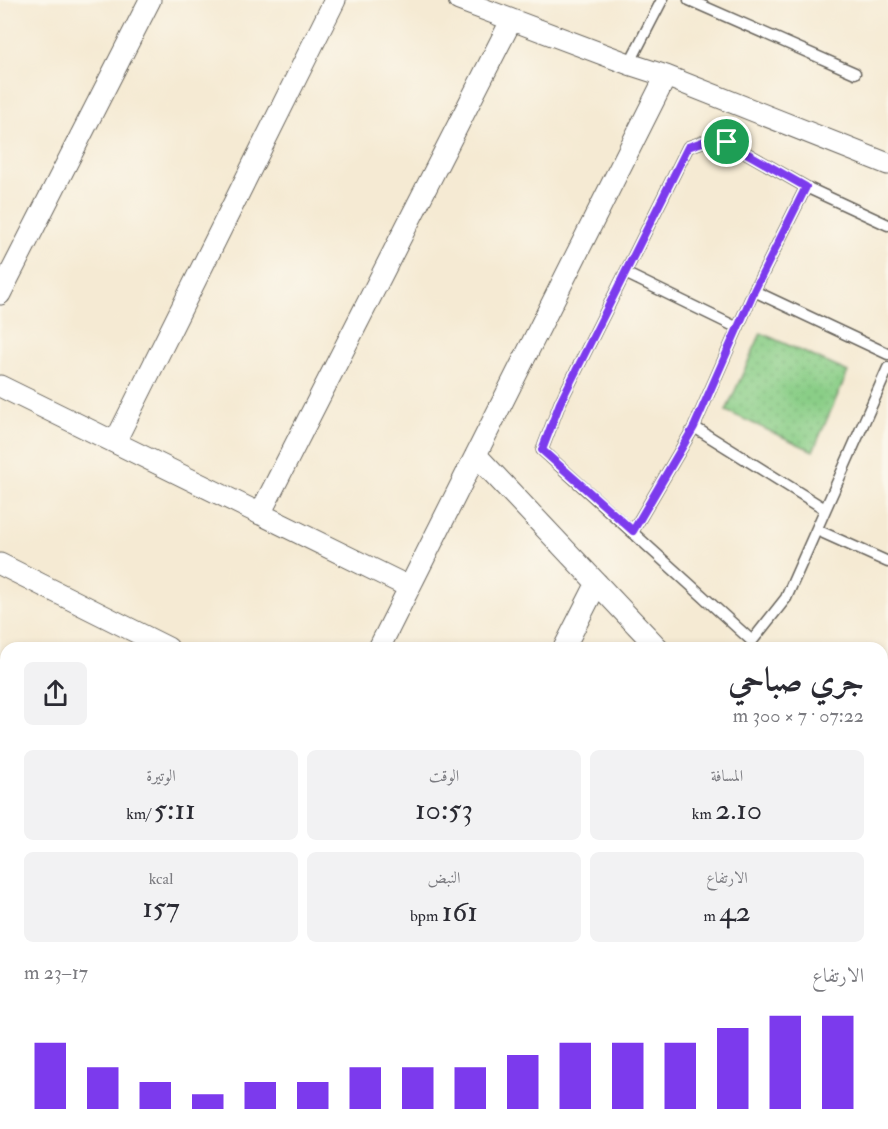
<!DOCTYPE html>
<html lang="ar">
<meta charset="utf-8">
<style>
:root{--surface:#fff;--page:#f2f2f3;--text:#2b2b33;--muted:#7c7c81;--accent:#7c3aed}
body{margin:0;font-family:"IM FELL Double Pica",Amiri,serif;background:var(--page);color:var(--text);direction:rtl;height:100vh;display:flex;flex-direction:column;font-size:22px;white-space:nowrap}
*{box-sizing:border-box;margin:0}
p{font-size:20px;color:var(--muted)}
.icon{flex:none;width:33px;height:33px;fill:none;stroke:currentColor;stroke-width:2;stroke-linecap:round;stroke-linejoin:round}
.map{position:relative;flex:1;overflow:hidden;direction:ltr}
.drawer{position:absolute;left:0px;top:642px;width:888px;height:488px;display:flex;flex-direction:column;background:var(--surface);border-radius:18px 18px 0 0;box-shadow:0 3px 9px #0003;direction:rtl}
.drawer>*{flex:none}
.pin{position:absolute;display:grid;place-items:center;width:51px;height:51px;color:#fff;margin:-26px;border:3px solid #fff;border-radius:50%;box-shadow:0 2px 6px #0007}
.round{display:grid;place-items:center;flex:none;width:63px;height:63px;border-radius:9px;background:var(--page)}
.overview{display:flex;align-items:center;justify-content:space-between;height:102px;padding:0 24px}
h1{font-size:33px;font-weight:600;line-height:45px}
.figures{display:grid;grid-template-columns:repeat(3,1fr);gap:9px;height:102px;padding:6px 24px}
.figures div{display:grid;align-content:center;border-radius:9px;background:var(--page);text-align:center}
.figures b{font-size:30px;font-weight:600}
.figures small{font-size:16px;font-weight:400}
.figures p{font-size:16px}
.chart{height:168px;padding:12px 24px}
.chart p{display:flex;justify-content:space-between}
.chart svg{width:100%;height:108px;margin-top:6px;stroke:var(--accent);stroke-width:6}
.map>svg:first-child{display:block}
.grass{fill:url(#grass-dots);stroke:#537552;stroke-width:1.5}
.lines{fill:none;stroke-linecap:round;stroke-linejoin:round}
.service-casing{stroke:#68645c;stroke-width:13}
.minor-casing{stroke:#68645c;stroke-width:23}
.secondary-casing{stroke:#68645c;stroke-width:32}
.trunk-casing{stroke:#68645c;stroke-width:35}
.service{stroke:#fff;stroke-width:10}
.minor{stroke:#fff;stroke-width:21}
.secondary{stroke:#fce6c4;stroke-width:30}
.trunk{stroke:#f7c06b;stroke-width:33}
.route-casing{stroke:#fff;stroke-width:12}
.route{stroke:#7c3aed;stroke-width:8}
</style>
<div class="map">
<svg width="888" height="1129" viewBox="0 0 888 1129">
<defs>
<pattern id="grass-dots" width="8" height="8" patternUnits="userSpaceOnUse" patternTransform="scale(1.5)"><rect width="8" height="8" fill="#8ace87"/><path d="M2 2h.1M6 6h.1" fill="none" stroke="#76b074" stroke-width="1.8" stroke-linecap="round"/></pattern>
</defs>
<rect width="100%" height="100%" fill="#fbf7ec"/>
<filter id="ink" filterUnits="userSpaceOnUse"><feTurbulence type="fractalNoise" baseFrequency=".0167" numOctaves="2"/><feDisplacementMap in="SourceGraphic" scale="12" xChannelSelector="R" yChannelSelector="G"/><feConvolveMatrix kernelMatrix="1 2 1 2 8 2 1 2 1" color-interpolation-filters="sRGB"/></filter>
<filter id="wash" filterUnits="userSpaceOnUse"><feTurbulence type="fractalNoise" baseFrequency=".008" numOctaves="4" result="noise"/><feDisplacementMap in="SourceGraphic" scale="24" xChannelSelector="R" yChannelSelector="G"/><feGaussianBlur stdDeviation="1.35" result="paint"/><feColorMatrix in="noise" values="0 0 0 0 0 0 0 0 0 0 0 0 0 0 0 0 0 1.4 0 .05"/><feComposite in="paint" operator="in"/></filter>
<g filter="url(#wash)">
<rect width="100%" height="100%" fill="#f5ead3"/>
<path class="grass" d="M761,333l87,39 -35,79 -87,-40z"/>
</g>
<g filter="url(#ink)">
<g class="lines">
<g class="service-casing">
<path id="service" d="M689,0l166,73
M629,64l33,-64
M888,225l-82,-38 -79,-45 -22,-1 -17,6 -128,256 -18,47 210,191 34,-43 102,-230
M625,273l113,55
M754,291l134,63
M694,427l131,82
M817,530l71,32
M633,531l61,-104 60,-136 52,-104"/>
</g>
<g class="minor-casing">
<path id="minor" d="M459,0l170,64 37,12 222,88
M0,294l150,-294
M0,386l409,201
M115,442l220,-442
M476,455l182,193
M260,514l251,-493
M0,564l168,84
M379,648l287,-572
M564,648l33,-65
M882,712l6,-12
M0,745l6,3
M882,850l6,3
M0,926l6,3
M0,1060l6,-13
M409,1124l12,5
M145,1129l3,-5
M318,1129l3,-5
M510,1129l2,-5
M691,1129l3,-5"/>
</g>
<g class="secondary-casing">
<path id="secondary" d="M882,999l6,-13
M820,1129l2,-5"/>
</g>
<g class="trunk-casing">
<path id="trunk" d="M882,1119l6,-12"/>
</g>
<use href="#service" class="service"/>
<use href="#minor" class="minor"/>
<use href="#secondary" class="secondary"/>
<use href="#trunk" class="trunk"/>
</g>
</g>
<g class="lines" filter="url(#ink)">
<g class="route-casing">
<path id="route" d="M705,141l22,1 79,45 -52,104 -60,136 -61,104 -91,-81 18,-47 128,-256z"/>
</g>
<use href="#route" class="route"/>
</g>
</svg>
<div class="pin" style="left:727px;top:142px;background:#1e9e55"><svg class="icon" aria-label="arrive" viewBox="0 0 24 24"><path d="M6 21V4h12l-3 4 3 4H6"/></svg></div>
<section class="drawer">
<div class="overview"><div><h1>جري صباحي</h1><p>07:22 · 7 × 300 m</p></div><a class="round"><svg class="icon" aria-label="share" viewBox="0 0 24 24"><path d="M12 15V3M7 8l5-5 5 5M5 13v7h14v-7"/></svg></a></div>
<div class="figures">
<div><p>المسافة</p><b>2.10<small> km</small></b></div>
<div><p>الوقت</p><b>10:53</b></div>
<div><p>الوتيرة</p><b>5:11<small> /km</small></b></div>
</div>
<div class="figures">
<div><p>الارتفاع</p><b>42<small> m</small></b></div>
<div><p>النبض</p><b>161<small> bpm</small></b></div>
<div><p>kcal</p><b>157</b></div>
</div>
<div class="chart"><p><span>الارتفاع</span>17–23 m</p>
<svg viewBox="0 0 160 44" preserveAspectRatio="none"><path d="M5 44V17M15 44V27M25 44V33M35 44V38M45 44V33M55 44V33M65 44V27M75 44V27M85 44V27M95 44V22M105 44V17M115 44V17M125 44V17M135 44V11M145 44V6M155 44V6"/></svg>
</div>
</section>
</div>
